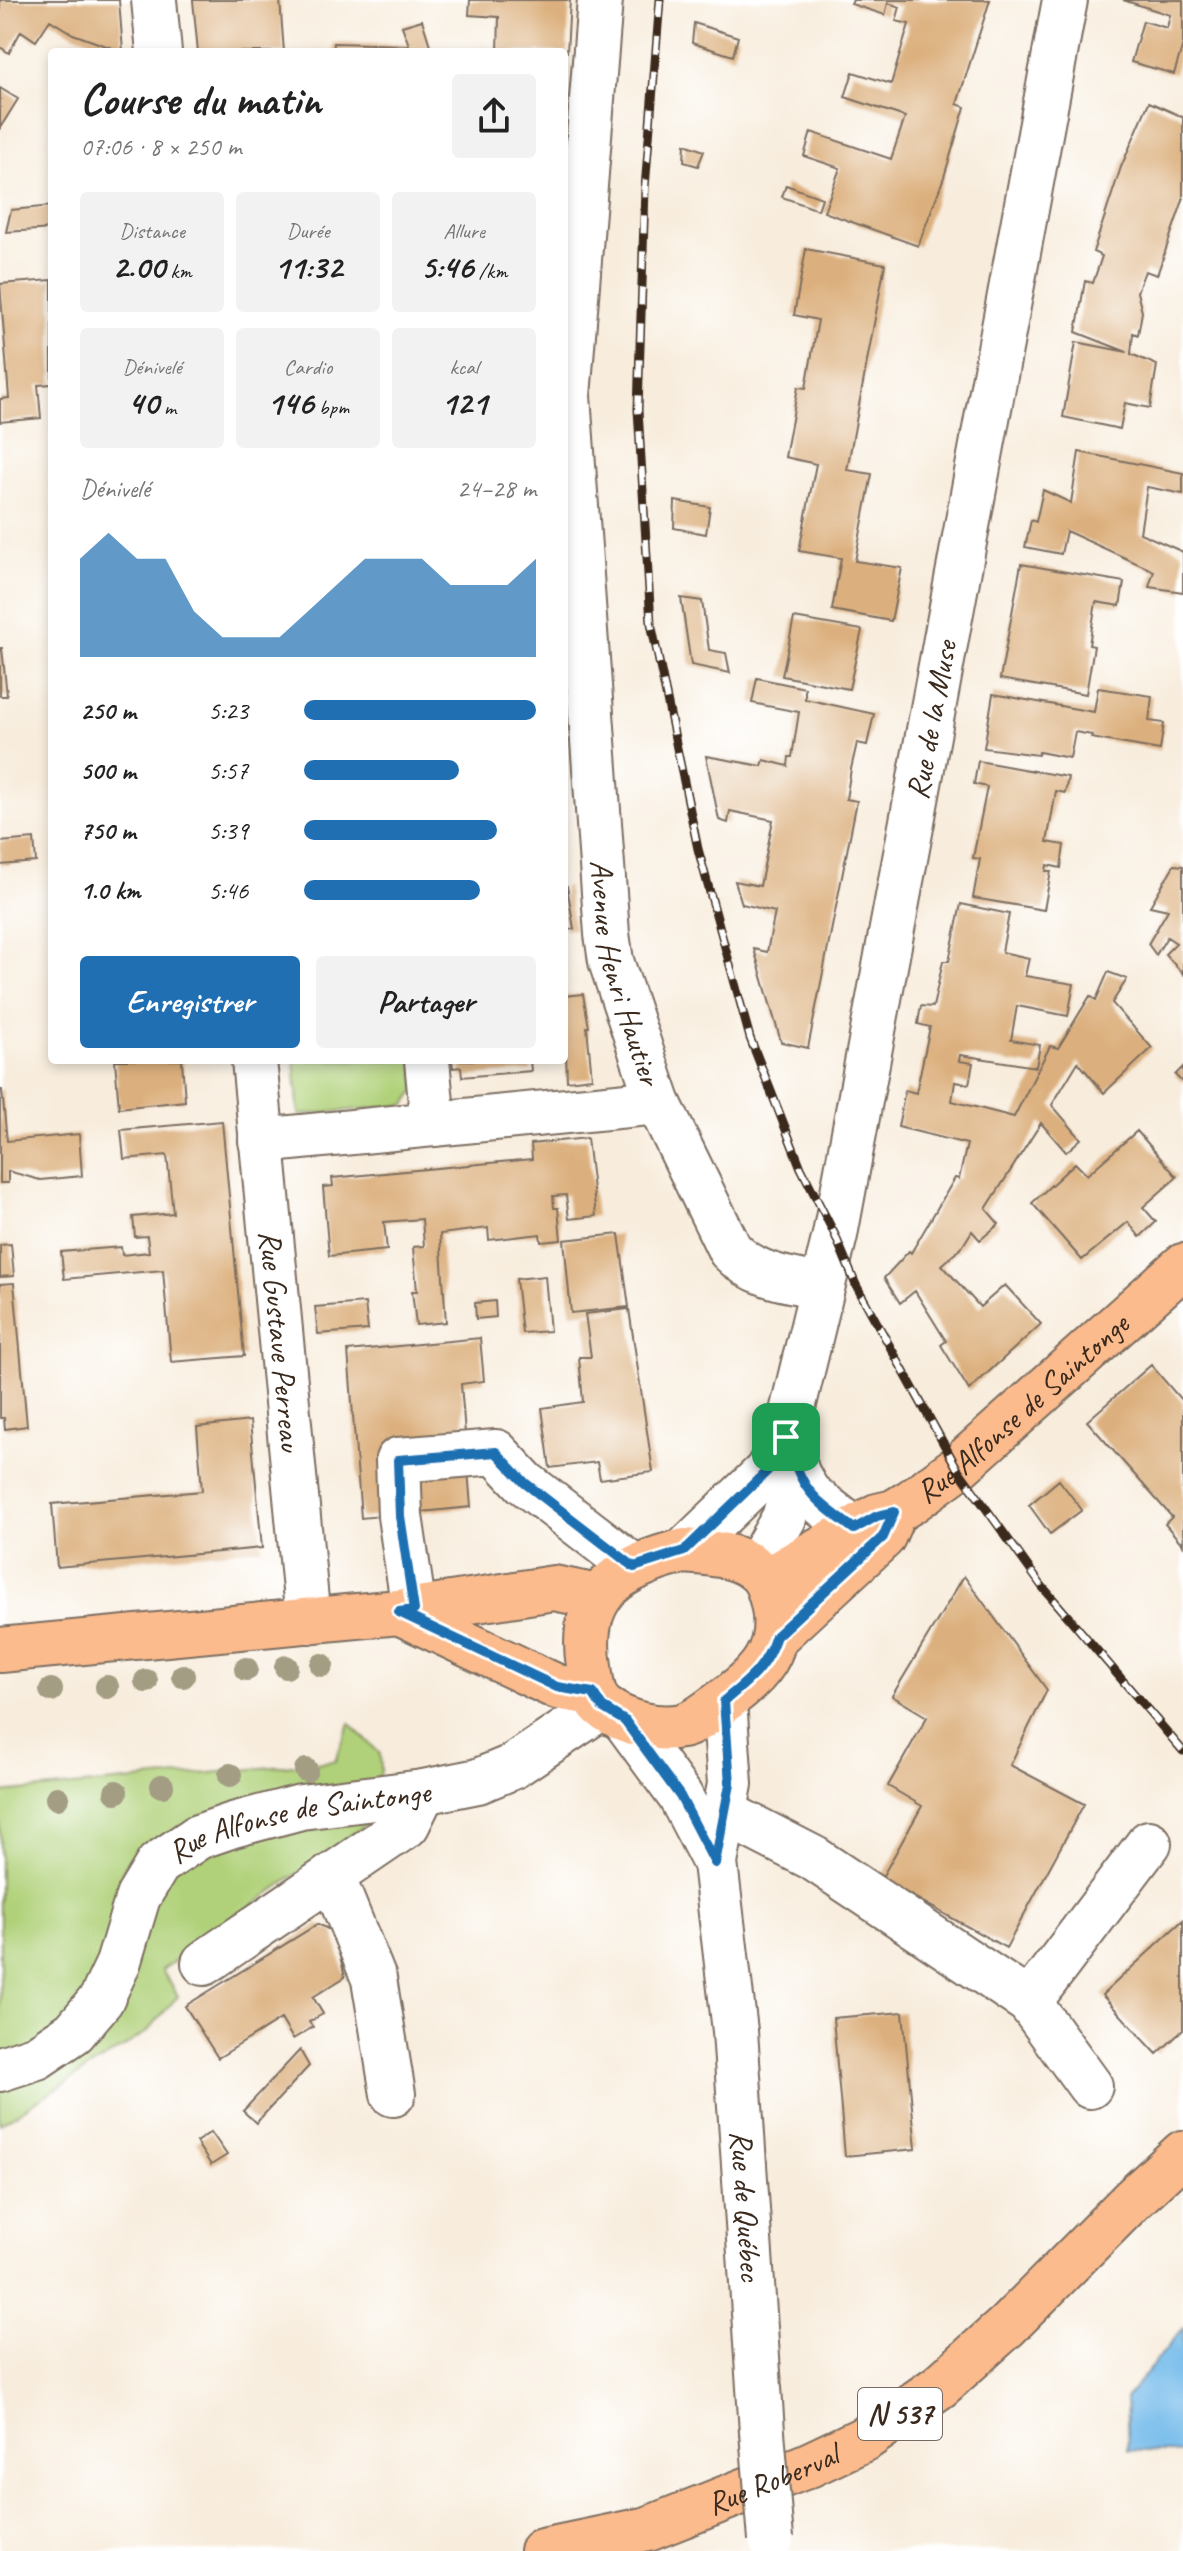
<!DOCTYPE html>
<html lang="fr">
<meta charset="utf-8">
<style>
:root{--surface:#fff;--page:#f2f2f2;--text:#222;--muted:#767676;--accent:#1f6fb2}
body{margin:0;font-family:Caveat,sans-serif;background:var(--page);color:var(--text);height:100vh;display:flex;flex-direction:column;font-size:30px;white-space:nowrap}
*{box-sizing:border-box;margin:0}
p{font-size:26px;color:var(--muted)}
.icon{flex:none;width:44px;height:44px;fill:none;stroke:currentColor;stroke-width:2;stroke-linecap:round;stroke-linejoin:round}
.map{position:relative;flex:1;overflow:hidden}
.drawer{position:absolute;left:48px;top:48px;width:520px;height:1016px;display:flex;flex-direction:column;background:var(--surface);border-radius:8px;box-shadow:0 4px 12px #0003}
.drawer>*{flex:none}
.pin{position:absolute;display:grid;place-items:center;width:68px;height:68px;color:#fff;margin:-34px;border-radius:16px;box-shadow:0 4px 12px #0006}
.round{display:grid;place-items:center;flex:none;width:84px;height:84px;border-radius:8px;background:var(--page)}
.summary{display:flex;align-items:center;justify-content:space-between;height:136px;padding:0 32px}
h1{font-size:44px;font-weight:700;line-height:60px}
.figures{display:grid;grid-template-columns:repeat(3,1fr);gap:12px;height:136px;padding:8px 32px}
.figures div{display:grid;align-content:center;border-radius:8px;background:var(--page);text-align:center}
.figures b{font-size:34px;font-weight:700}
.figures small{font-size:22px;font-weight:400}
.figures p{font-size:22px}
.chart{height:224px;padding:16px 32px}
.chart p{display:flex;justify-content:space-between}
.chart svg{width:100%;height:144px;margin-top:8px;fill:var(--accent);opacity:.7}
.action{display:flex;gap:16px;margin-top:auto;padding:16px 32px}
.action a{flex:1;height:92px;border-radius:8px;background:var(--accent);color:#fff;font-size:32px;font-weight:700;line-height:92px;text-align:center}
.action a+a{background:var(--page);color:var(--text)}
ul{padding:0 32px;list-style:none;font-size:26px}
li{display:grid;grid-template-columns:128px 96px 1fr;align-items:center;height:60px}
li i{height:20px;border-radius:10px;background:var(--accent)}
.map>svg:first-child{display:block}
.green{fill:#b0d179;stroke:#767e4c;stroke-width:2}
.water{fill:#72baea;stroke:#567284;stroke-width:2}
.building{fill:#dcb07e}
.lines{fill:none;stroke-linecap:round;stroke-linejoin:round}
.minor-casing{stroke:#7d6e61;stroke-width:48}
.major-casing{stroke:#7d6e61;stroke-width:48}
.minor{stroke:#fff;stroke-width:44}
.major{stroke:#fbbb8d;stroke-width:44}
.rail-casing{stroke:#3b2a1e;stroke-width:9}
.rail{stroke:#fff;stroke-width:6;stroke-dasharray:18;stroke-linecap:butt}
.minor-bridge-casing{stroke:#7d6e61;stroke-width:48;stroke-linecap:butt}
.minor-bridge{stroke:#fff;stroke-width:44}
.tree{fill:#a39d83}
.route-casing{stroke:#fff;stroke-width:16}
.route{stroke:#1f6fb2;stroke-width:10}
.labels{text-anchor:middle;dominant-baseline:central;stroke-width:8;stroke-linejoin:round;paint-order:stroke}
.shield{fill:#fff;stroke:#766a62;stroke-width:2}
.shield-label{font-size:30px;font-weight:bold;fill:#3b2a1e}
.street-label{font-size:32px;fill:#3b2a1e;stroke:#fff}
</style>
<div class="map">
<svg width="1183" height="2551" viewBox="0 0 1183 2551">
<rect width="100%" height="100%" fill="#fff"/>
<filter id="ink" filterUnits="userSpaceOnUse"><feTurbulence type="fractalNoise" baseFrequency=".0125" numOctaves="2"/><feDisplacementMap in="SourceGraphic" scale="16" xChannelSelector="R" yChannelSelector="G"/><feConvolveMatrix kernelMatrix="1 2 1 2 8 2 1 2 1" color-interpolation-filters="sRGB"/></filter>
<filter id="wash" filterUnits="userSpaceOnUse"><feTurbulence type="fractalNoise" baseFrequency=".006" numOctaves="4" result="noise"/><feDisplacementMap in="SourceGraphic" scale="32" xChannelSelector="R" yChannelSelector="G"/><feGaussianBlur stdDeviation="1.8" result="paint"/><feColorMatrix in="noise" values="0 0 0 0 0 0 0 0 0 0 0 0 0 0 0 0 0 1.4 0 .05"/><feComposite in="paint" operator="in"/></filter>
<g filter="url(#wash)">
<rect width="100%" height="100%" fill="#f8eddd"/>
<path class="green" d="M294,1060h119l3,30 -11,15 -106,10z
M350,1723l30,31 1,17 -17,55 -202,144 16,26 -31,36 -147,92v-331l335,-32z"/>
<path class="water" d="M1183,2328v125l-55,-3 -2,-52z"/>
<g id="blocks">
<path class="building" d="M0,0h119l4,52 -50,-18 -23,-14 -14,21 -15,-10 -12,22 -9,-6z
M193,0h87l4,52h-86z
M470,0h100l-3,52h-69l1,-35 -30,-2z
M853,0h137l-33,104 8,3 -21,70 -26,69 -94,-34 16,-44 -36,-12 7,-24 80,27 14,-42 -60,-20 8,-25 38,12 18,-60 -13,-3 4,-14 -12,-4 -3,12 -34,-11z
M1123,0h60v44l-9,30 -43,-12 12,-41 24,7 3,-13z
M422,20l10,32h-99l1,-9 75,2 -7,-19z
M694,23l44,14 -5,19 -41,-13z
M0,88l18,11 -18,29z
M1149,102l34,15v83l-26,75 -12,-4 -8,21 5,20 -4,23 -5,-2 -2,21 26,11 -7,43 -25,-5 -5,26 -57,-12 13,-75 51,10 -51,-20 9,-51 8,2 9,-27 -9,-4 28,-85z
M685,144l19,7 -6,15 -14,-4z
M786,185l36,13 -4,12 -36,-13z
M52,206v23l-46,3 5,-22z
M806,249l79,15 -38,206 25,4 -17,87 47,7 -11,53 -59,-11 9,-52 -42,-7 17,-87 -31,-7 13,-70 8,1 12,-68 -24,-5z
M52,280v104l-14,1 3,33 -41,4v-23l9,-1 -9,-114z
M1079,452l104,21v21l-36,-7 -7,46 43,19v40l-34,-5 5,-16 -88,-40 -5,23 -36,-7 6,-27 5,2 7,-32 28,13z
M675,501l35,6 -4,27 -32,-6z
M1021,564l103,18 -4,24 -24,-4 -7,43 5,1 -8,48 -86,-15z
M681,598l21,3 7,49 17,3 4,20 -39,-8z
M794,618l68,12 -13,59 -67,-13z
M0,648h2l5,48h-7z
M757,678l48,10v11l69,15 -7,31 -10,-2 -6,26 -5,30 11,2 -49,247 -27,-6 -27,-93 13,3 8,-40 -33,-8 -7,-23 25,5 13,-66 -43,-9 -2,12 -9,-3 -13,-64 56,10 2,-6 24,6 1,-9h3l7,-45 -47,-9z
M1098,688l54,8 -3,25 15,2 -4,27 -69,-12 1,-3 -17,-3 -5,26 -31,-6 -1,3 -54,-7 9,-54 101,18z
M978,761l90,16 -3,16 -9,-2 -9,51 17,3 -3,23 -14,-3 -1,6h5l-7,39 -71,-12 7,-39 -7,-1 14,-71 -13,-3z
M34,839l2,23 -36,3v-23z
M1174,865l9,1v108l-18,-20 11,-11 -9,-6 -11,18 -8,-11 20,-34 -18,-4z
M567,886l7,43 -10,1v-43z
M961,904l48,10 -7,38 27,6 -4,18 49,8 -6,32 -51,-10 -6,34 29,5 -4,22 -76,-12 -1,6 14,2 -4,21 -14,-2 -3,19 62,16 36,-71 8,2 32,-52 6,4 12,-28 19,7 -15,24 40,45 -48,45 -26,-31 -26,43 29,34 -15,13 -25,-29 -55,86 13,15 -19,16 -8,-9 -10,16 -20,18 38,42 25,-22 36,39 -72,66 -28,-45 5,-4 -31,-50 -15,12 -16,-25 25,-27 2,2 44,-75 4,1 8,-35 -69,-17 7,-37 11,3 14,-66 -12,-3 2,-13 1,-5 12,1 10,-46h6z
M583,994l6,33h-2l5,51 -25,3 -3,-85z
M115,1060h67l3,41 -66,7z
M452,1060h78l1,11 -69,6 -1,-10 -8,1z
M1183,1067v16l-8,-8z
M0,1090h2l5,51 72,-7 3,42 -42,4 -32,-9v12h-8z
M222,1121l22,235 -73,6 -8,-92 -99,9 -3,-27 60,-5 1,8 27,-3 -2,-16 -12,1 -2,-20 40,-4 -6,-58 -43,4 -3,-29z
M1137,1131l40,46 -34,30 13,15 -16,15 -12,-15 -46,38 -50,-57 43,-40 12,12z
M587,1138l9,78 -27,3 -3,-24 -13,1 1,12h4l3,32 -20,2 -1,-8 -51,6 -1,-12 -48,6 6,88 -30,3 -4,-34h5l-4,-44 11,-1 -2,-27 -38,3 3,28 -58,6 -6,-69 10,-1 -1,-8 200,-19 -1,-15z
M619,1234l10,73 -58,6 -7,-73z
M11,1244l3,32 -14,1v-32z
M545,1276l5,55 -28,2 -6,-54z
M14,1283l13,143 -22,3 -1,-11h-4v-134z
M495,1301l1,16 -20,2 -1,-16z
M365,1303l3,27 -50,4 -3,-27z
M629,1309l24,163 -53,7 -3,-17 -47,6 -8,-60 41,-6 -4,-45h12l-6,-43z
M480,1338l4,43 -23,3 10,123 -110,11 -13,-167z
M1151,1365l32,37v143l-18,-21 7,-7 -85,-96z
M250,1421l12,127 -205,19 -5,-63 150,-13 -5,-64z
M1059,1480l23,30 -32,24 -21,-29z
M964,1576l83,114 -37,75 74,39 -78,144 -125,-69 41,-73 -34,-20 39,-69 -35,-21z
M1183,1920v110l-26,24 -55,-59z
M318,1924l16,8 11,45 -32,20 10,17 -14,8 4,5 -20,12 -12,-20 -63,39 -33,-52z
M903,2012l13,137 -71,7 -12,-138z
M300,2050l9,16 -53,57 -13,-12z
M211,2132l16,23 -16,10 -15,-23z"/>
</g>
</g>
<g filter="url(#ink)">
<use href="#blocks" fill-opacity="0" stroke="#7d6e61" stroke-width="2"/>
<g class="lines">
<g class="minor-casing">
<g id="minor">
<path d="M154,0l5,52"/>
<path id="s1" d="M600,0l-32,396 39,538 4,27 47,141 72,148c24,26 58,30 92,36"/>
<path id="s2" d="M254,1060l54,561"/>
<path d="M427,1060l6,64"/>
<path d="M261,1141l397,-39"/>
<path d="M786,1437l11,36 11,20 46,36"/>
<path id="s3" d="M684,1551l83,-80 19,-34 49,-202 230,-1235"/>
<path d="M755,1569l29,-51 13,-45"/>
<path d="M414,1610l-14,-94 -2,-56 98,-8 29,31 109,84"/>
<path id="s4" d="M724,1701l6,83 -15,79 20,168 27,401"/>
<path d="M625,1721l55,75 35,67"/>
<path d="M725,1813l88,45 216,144 61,84"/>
<path d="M332,1876l42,103 19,115"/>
<path d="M204,1963l203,-138 16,-33"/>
<path d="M1029,2002l120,-159"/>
<path id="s5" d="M0,2069l37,-12 37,-25 27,-32 17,-36 20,-67 20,-33 40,-27 35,-12 68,-18 122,-15 55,-11 34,-14 90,-60"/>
</g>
</g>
<g class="major-casing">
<g id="major">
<path d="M684,1551c24,2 50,3 70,17 12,9 14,18 18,31 14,51 -14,78 -53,105 -11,8 -24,19 -37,22 -25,5 -56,-3 -76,-17 -14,-9 -15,-27 -17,-43 -12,-74 31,-99 95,-115z"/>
<path id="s6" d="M767,1580l110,-64 17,-4 18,-11 45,-33 226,-202"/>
<path d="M399,1612l158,75 36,6"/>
<path d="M776,1636l107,-99 7,-16"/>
<path d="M0,1650l399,-38 155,-24 44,9"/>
<path id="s7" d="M542,2551l106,-22 161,-64 57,-27 74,-52 67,-60 125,-126 51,-47"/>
</g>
</g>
<use href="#minor" class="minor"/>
<use href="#major" class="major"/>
<g class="rail-casing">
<path id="rail" d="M660,0l-15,188 -7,222 13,213 47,226 52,189 51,130 34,67 21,50 101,183 84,117 142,166"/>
</g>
<use href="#rail" class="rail"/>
<g class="minor-bridge-casing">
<path id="minor-bridge" d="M762,2432l9,107"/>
</g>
<use href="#minor-bridge" class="minor-bridge"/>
</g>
<g class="tree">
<circle cx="322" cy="1665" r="12"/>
<circle cx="286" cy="1667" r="12"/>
<circle cx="246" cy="1669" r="12"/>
<circle cx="183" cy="1676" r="12"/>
<circle cx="146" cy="1681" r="12"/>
<circle cx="107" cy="1687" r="12"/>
<circle cx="51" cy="1690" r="12"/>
<circle cx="306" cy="1770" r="12"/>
<circle cx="230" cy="1775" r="12"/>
<circle cx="162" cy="1786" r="12"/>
<circle cx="116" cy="1792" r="12"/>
<circle cx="57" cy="1798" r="12"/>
</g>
</g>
<g class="lines" filter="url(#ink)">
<g class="route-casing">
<path id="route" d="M786,1437c17,54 22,58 68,92l23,-13 17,-4 -11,25 -107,99c-11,33 -26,43 -52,65l6,83 -15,79 -35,-67 -55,-75 -23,-14 -9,-14 -36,-6 -158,-75 15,-2 -14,-94 -2,-56 98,-8 29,31 109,84 50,-16 83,-80z"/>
</g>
<use href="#route" class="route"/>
</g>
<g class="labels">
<rect class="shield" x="858" y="2388" width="84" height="52" rx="6"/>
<g class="shield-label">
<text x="900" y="2414">N 537</text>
</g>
<g class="street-label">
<text stroke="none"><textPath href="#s3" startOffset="886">Rue de la Muse</textPath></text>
<text stroke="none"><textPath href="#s1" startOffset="978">Avenue Henri Hautier</textPath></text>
<text stroke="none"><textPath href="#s2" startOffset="282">Rue Gustave Perreau</textPath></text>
<text stroke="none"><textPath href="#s6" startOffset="310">Rue Alfonse de Saintonge</textPath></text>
<text stroke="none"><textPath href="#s5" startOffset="424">Rue Alfonse de Saintonge</textPath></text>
<text stroke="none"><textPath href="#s4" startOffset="508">Rue de Québec</textPath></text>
<text stroke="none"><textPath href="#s7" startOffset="242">Rue Roberval</textPath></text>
</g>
</g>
</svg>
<div class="pin" style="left:786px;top:1437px;background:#1e9e55"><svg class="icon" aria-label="arrive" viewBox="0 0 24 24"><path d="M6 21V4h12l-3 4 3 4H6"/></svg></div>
<section class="drawer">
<div class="summary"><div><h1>Course du matin</h1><p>07:06 · 8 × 250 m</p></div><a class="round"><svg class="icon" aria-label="share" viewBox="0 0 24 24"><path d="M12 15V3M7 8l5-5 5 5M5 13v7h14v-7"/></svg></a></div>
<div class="figures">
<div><p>Distance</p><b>2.00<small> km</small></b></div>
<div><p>Durée</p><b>11:32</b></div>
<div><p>Allure</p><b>5:46<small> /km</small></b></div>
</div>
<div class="figures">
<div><p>Dénivelé</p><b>40<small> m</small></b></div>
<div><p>Cardio</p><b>146<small> bpm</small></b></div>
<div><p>kcal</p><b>121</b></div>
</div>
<div class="chart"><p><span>Dénivelé</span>24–28 m</p>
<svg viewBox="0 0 160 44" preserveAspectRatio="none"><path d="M0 44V14L10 6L20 14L30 14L40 30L50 38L60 38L70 38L80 30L90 22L100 14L110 14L120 14L130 22L140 22L150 22L160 14V44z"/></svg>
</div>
<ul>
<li><b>250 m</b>5:23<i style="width:100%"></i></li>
<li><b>500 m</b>5:57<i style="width:67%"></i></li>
<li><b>750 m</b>5:39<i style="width:83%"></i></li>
<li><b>1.0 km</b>5:46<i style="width:76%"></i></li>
</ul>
<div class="action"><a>Enregistrer</a><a>Partager</a></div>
</section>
</div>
